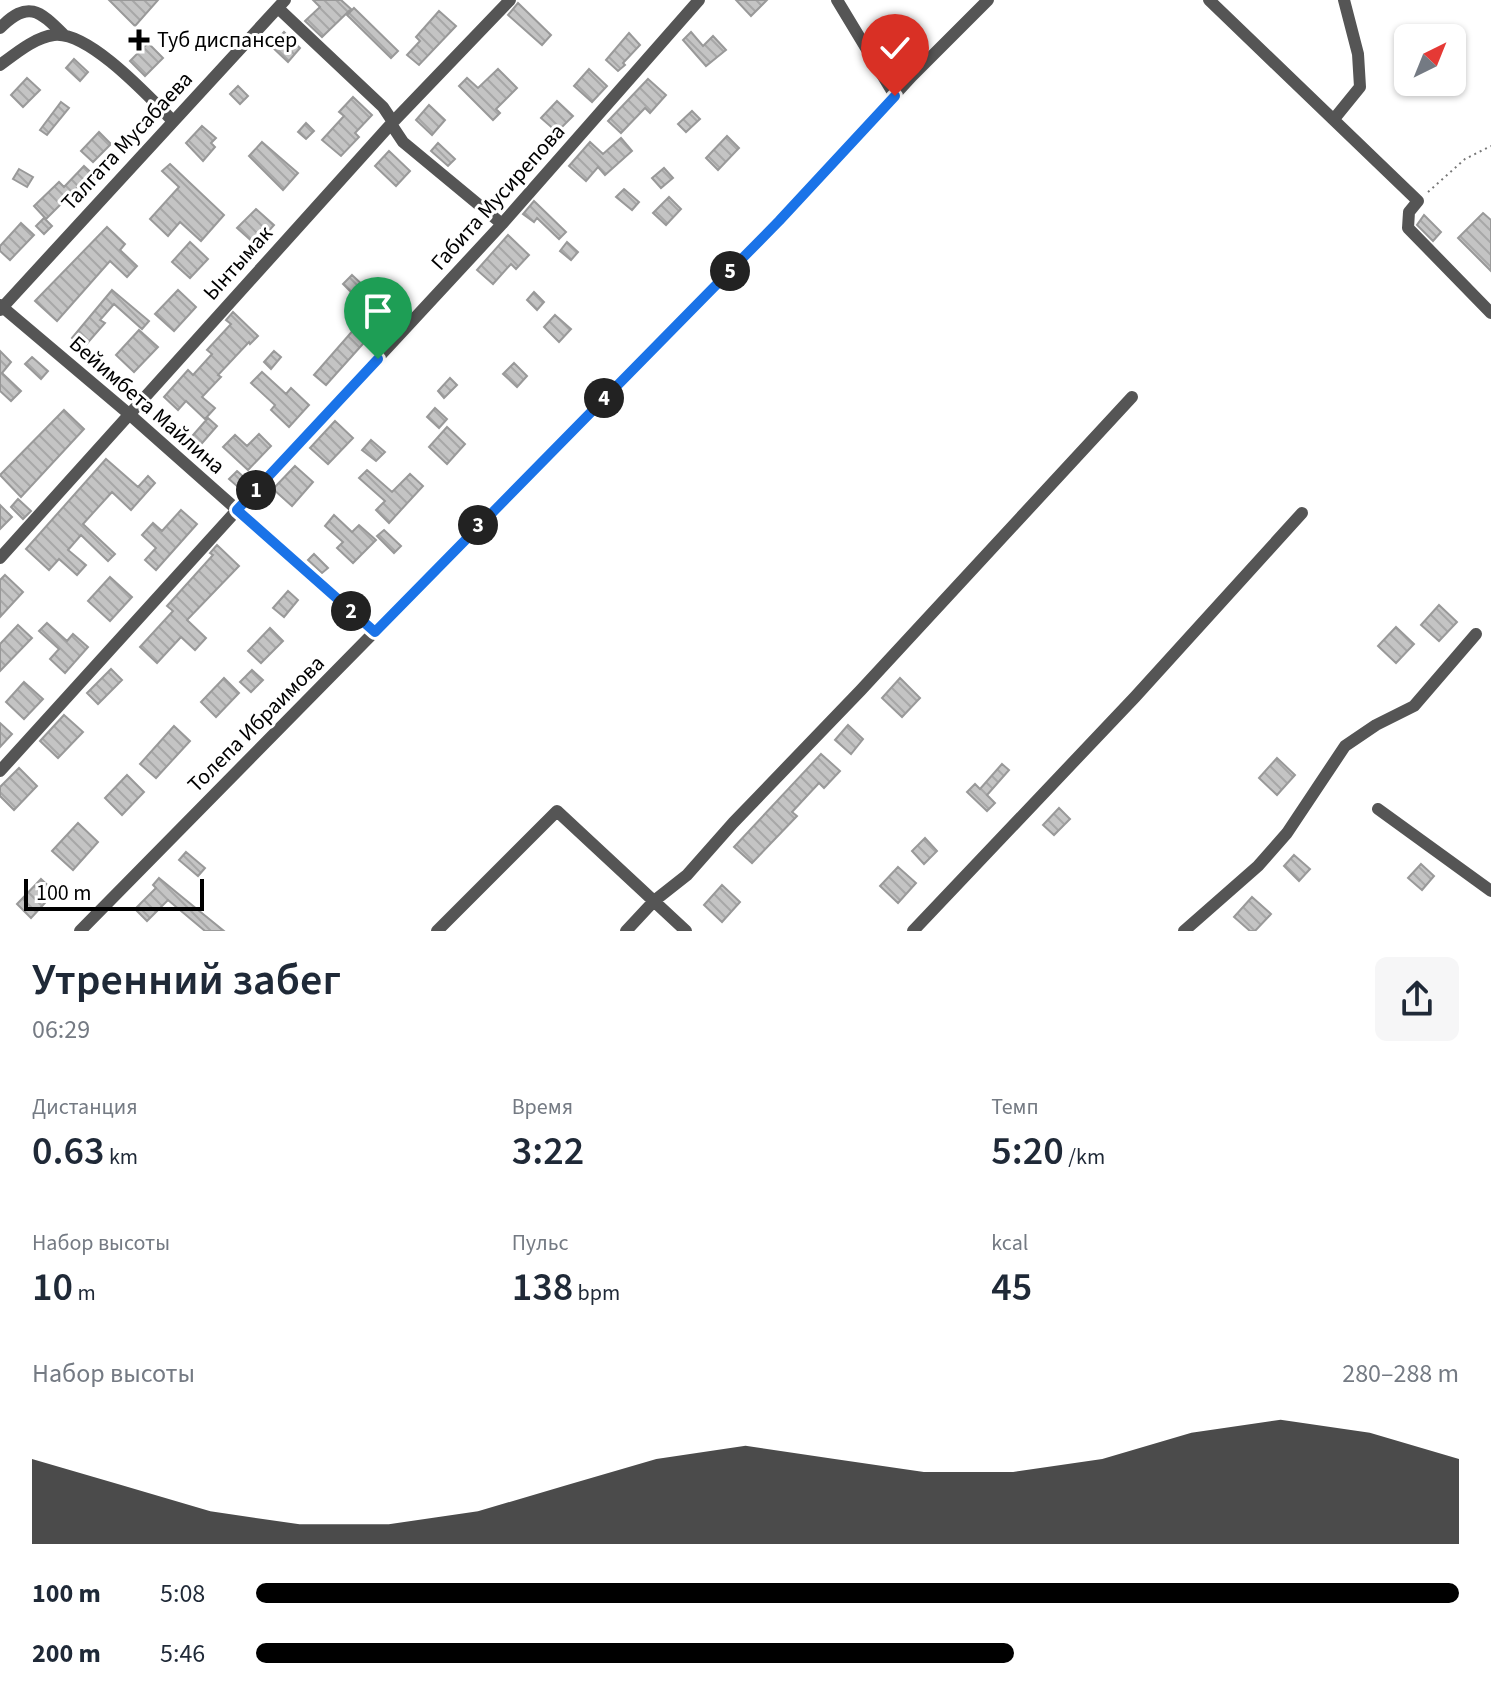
<!DOCTYPE html>
<html lang="ru">
<meta charset="utf-8">
<style>
:root{--surface:#fff;--page:#f6f6f7;--text:#1f2937;--muted:#747a83;--accent:#000}
body{margin:0;font-family:"Source Sans 3",sans-serif;background:var(--page);color:var(--text);height:100vh;display:flex;flex-direction:column;font-size:30px;white-space:nowrap}
*{box-sizing:border-box;margin:0}
p{font-size:26px;color:var(--muted)}
.icon{flex:none;width:44px;height:44px;fill:none;stroke:currentColor;stroke-width:2;stroke-linecap:round;stroke-linejoin:round}
.map{position:relative;height:931px;overflow:hidden}
.drawer{display:flex;flex-direction:column;background:var(--surface);flex:1}
.drawer>*{flex:none}
.needle{width:52px;rotate:43deg}
.buttons{position:absolute;left:1394px;top:24px;display:grid;gap:16px}
.buttons a{display:grid;place-items:center;width:72px;height:72px;border-radius:12px;background:var(--surface);box-shadow:0 2px 6px #0004;font-size:40px}
.scale{position:absolute;left:24px;bottom:20px;width:180px;box-sizing:border-box;padding-left:8px;border:4px solid #000;border-top:0;font-size:22px;line-height:28px;white-space:nowrap;color:#000;-webkit-text-stroke:6px #fff;paint-order:stroke}
.pin{position:absolute;display:grid;place-items:center;width:68px;height:68px;color:#fff;margin:-82px -34px;border-radius:50% 50% 50% 0;rotate:-45deg;box-shadow:0 0 8px #0007}
.pin .icon{rotate:45deg}
.km{position:absolute;width:40px;height:40px;margin:-20px;border-radius:50%;background:#222;color:#fff;font-size:22px;line-height:40px;text-align:center}
.round{display:grid;place-items:center;flex:none;width:84px;height:84px;border-radius:12px;background:var(--page)}
.headline{display:flex;align-items:center;justify-content:space-between;height:136px;padding:0 32px}
h1{font-size:44px;font-weight:600;line-height:60px}
.stats{display:grid;grid-template-columns:repeat(3,1fr);gap:12px;height:136px;padding:8px 32px}
.stats div{display:grid;align-content:center}
.stats b{font-size:40px;font-weight:600}
.stats small{font-size:22px;font-weight:400}
.stats p{font-size:22px}
.chart{height:224px;padding:16px 32px}
.chart p{display:flex;justify-content:space-between}
.chart svg{width:100%;height:144px;margin-top:8px;fill:var(--accent);opacity:.7}
ul{padding:0 32px;list-style:none;font-size:26px}
li{display:grid;grid-template-columns:128px 96px 1fr;align-items:center;height:60px}
li i{height:20px;border-radius:10px;background:var(--accent)}
.map>svg:first-child{display:block}
.building{fill:url(#building-back-hatch);stroke:#999;stroke-width:2}
.lines{fill:none;stroke-linecap:round;stroke-linejoin:round}
.path{stroke:#777;stroke-width:2;stroke-dasharray:2 4;stroke-linecap:butt}
.minor{stroke:#555;stroke-width:12}
.route-casing{stroke:#fff;stroke-width:16}
.route{stroke:#1a73e8;stroke-width:10}
.poi-dot{fill:#000;stroke:#fff;stroke-width:3}
.labels{text-anchor:middle;dominant-baseline:central;stroke-width:6;stroke-linejoin:round;paint-order:stroke}
.poi-label{font-size:22px;fill:#000;stroke:#fff;text-anchor:start}
.street-label{font-size:22px;fill:#000;stroke:#fff}
</style>
<div class="map">
<svg width="1491" height="931" viewBox="0 0 1491 931">
<defs>
<pattern id="building-back-hatch" width="6" height="6" patternUnits="userSpaceOnUse" patternTransform="scale(2)"><rect width="6" height="6" fill="#c4c4c4"/><path d="M-1 5l2 2M0 0l6 6M5-1l2 2" fill="none" stroke="#a7a7a7"/></pattern>
</defs>
<rect width="100%" height="100%" fill="#fff"/>
<path class="building" d="M109,0h49l-23,26z
M313,0h28l10,9 -29,28 -17,-16 15,-14z
M736,0h31l-16,16z
M518,3l33,32 -9,10 -34,-30z
M354,8l44,43 -7,7 -44,-43z
M439,11l17,15 -37,39 -12,-10 13,-14 -4,-4z
M284,32l16,16 -12,14 -17,-16z
M691,32l12,14 10,-10 13,14 -20,16 -23,-26z
M629,33l11,12 -17,18 2,2 -7,6 -12,-11z
M148,43l15,15 -18,18 -15,-15z
M74,59l14,13 -8,9 -14,-13z
M498,69l19,19 -21,21 4,4 -7,7 -34,-34 8,-8 11,10z
M589,69l18,17 -15,16 -18,-16z
M27,78l13,12 -17,17 -12,-12z
M648,79l18,16 -16,18 -5,-5 -24,25 -13,-12z
M238,86l10,10 -8,8 -10,-10z
M353,97l19,18 -17,18 4,4 -18,19 -19,-16 22,-24 -5,-4z
M557,101l16,15 -16,16 -16,-14z
M61,102l8,6 -22,27 -7,-5z
M429,105l16,15 -13,15 -16,-15z
M692,111l8,8 -14,13 -8,-8z
M306,123l8,8 -8,8 -8,-7z
M202,126l14,12 -5,5 4,4 -12,14 -17,-18z
M99,132l12,12 -18,18 -12,-11z
M727,136l12,12 -21,22 -12,-12z
M621,138l11,13 -27,24 -7,-8 -12,14 -17,-15 21,-24 13,12z
M262,142l36,31 -15,17 -34,-34z
M438,143l17,16 -7,7 -17,-15z
M389,151l21,20 -14,15 -21,-20z
M170,164l54,51 -23,26 -21,-19 -12,14 -18,-17 29,-32 -17,-16z
M84,166l13,12 -10,10 -5,-5 -36,36 -12,-13 25,-24 5,5z
M664,168l9,10 -12,10 -9,-10z
M19,169l14,8 -6,10 -14,-8z
M624,189l15,13 -7,8 -16,-13z
M669,197l12,12 -15,16 -13,-12z
M534,201l32,31 -7,7 -22,-21 -3,4 -11,-8z
M256,209l18,16 -18,20 -19,-17z
M1483,213l8,7v51l-33,-33z
M1424,215l17,17 -8,9 -16,-16z
M44,218l8,8 -8,8 -8,-8z
M21,223l13,12 -24,25 -10,-9v-5z
M107,227l18,17 -5,6 17,16 -10,11 -17,-16 -53,60 -22,-20z
M508,235l21,20 -13,14 -5,-5 -18,20 -16,-14z
M190,242l18,17 -18,19 -18,-16z
M567,242l11,10 -7,8 -11,-9z
M352,275l15,14 -9,10 -15,-15z
M112,290l37,31 -7,8 -28,-25 -14,16 5,3 -22,25 -11,-10z
M178,290l18,17 -22,24 -19,-17z
M534,292l10,10 -7,8 -10,-10z
M360,310l18,17 -52,58 -12,-10 42,-48 -6,-6z
M233,312l25,24 -8,8 -1,-2 -31,33 3,2 -19,20 13,11 -10,11 -19,-18 -8,9 -14,-13 24,-27 5,5 19,-21 -5,-4 24,-26 -5,-4z
M555,315l16,14 -12,13 -15,-15z
M139,330l19,17 -24,25 -18,-17z
M0,351l11,11 -9,11 19,18 -10,10 -11,-10z
M274,351l7,6 -10,12 -7,-7z
M32,357l16,14 -7,8 -16,-15z
M514,363l13,13 -10,11 -14,-13z
M262,372l24,22 5,-6 18,17 -20,22 -18,-17 4,-5 -24,-22z
M450,378l7,7 -13,13 -6,-7z
M435,408l12,11 -8,9 -12,-11z
M64,410l20,19 -63,68 -21,-22z
M208,418l9,8 -21,24 -9,-8z
M335,421l18,17 -25,26 -18,-16z
M447,427l18,17 -18,20 -18,-17z
M259,434l12,12 -23,24 -25,-23 12,-12 12,11z
M371,440l14,12 -9,9 -14,-11z
M106,459l32,28 10,-11 7,7 -24,27 -19,-18 -29,32 32,30 -7,7 -27,-26 -13,15 18,15 -9,10 -18,-16 -10,11 -23,-21z
M295,466l18,16 -21,24 -19,-17z
M367,470l25,22 18,-18 13,12 -34,37 -13,-13 9,-9 -26,-23z
M237,471l9,8 -8,8 -9,-8z
M18,499l13,12 -8,8 -12,-12z
M0,505l12,12 -12,12z
M181,510l16,14 -41,46 -11,-10 11,-12 -14,-13 11,-12 9,8z
M334,515l18,17 7,-7 17,15 -23,23 -16,-15 6,-6 -18,-16z
M384,530l17,16 -7,7 -17,-17z
M217,545l22,21 -52,54 19,18 -11,12 -14,-13 -24,26 -17,-16 33,-36 -6,-5 46,-51 -3,-2z
M314,554l14,14 -6,5 -14,-13z
M5,575l18,17 -23,25v-37z
M110,577l22,20 -22,24 -22,-20z
M288,591l10,9 -14,17 -11,-9z
M1439,605l18,17 -18,19 -18,-16z
M47,623l20,18 6,-7 15,13 -23,26 -15,-14 9,-10 -20,-18z
M18,625l14,13 -32,33v-27z
M1396,627l18,17 -18,19 -18,-17z
M270,628l13,13 -22,22 -13,-12z
M111,669l11,11 -24,24 -11,-11z
M252,670l11,10 -12,12 -11,-10z
M224,678l15,15 -23,24 -15,-15z
M900,678l20,20 -18,19 -20,-19z
M24,682l19,17 -19,20 -18,-17z
M64,715l19,17 -25,26 -18,-17z
M0,723l12,11 -12,13z
M848,725l15,14 -12,15 -16,-14z
M174,726l16,15 -34,37 -16,-14z
M821,754l19,17 -16,17 -5,-5 -27,29 5,4 -45,47 -18,-16z
M1277,758l18,17 -18,20 -18,-17z
M1002,764l7,6 -22,25 8,8 -8,8 -20,-19 8,-8 5,5z
M19,768l18,18 -23,24 -14,-14v-9z
M127,775l17,17 -22,23 -17,-17z
M1059,808l11,11 -16,16 -11,-10z
M78,823l20,19 -25,28 -21,-19z
M925,838l12,13 -13,13 -12,-13z
M186,852l19,16 -7,8 -19,-16z
M1294,855l16,14 -11,12 -15,-15z
M1421,864l13,12 -12,14 -14,-12z
M898,867l18,16 -18,20 -18,-17z
M159,878l28,23 37,30h-19l-37,-31 -21,21 -12,-12 21,-21 -3,-3z
M41,879l14,13 -24,26 -14,-14z
M722,885l18,17 -18,20 -18,-17z
M1252,897l19,17 -16,17h-5l-16,-14z"/>
<g class="lines">
<path class="path" d="M1428,192l37,-33 26,-13"/>
<path class="minor" d="M837,0l58,96
M1209,0l209,201 -9,11 -1,16 83,85
M278,8l105,99 10,15
M0,28c28,-28 39,-18 64,7
M0,65c15,-11 35,-28 54,-30 35,-4 95,62 119,86
M1334,119l26,-32 -2,-33 -14,-54
M391,124l12,18 99,82
M0,305l129,109 246,218
M0,310l285,-310
M0,558l391,-434 119,-124
M0,771l237,-261 265,-286 197,-224
M1378,809l113,82
M80,931l699,-710 133,-145 76,-76
M437,931l120,-120 129,120
M626,931l28,-30 33,-26 46,-52 128,-133 271,-293
M913,931l222,-234 167,-184
M1184,931l74,-65 29,-33 58,-87 31,-21 38,-19 62,-72"/>
</g>
<g class="lines">
<g class="route-casing">
<path id="route" d="M378,359l-141,151 138,122 404,-411 116,-125"/>
</g>
<use href="#route" class="route"/>
</g>
<path class="poi-dot" d="M135 28h8v8h8v8h-8v8h-8v-8h-8v-8h8z"/>
<g class="labels">
<g class="poi-label">
<text x="157" y="40">Туб диспансер</text>
</g>
<g class="street-label">
<text transform="translate(127 141) rotate(-47)">Талгата Мусабаева</text>
<text transform="translate(498 197) rotate(-48)">Габита Мусирепова</text>
<text transform="translate(238 263) rotate(-48)">Ынтымак</text>
<text transform="translate(147 405) rotate(41)">Бейимбета Майлина</text>
<text transform="translate(256 724) rotate(-45)">Толепа Ибраимова</text>
</g>
</g>
</svg>
<div class="buttons">
<a><svg class="needle" viewBox="-14 -14 28 28"><path d="M0-13l5 13h-10z" fill="#e53935"/><path d="M0 13l5-13h-10z" fill="#747a83"/></svg></a>
</div>
<div class="scale">100 m</div>
<div class="pin" style="left:378px;top:359px;background:#1e9e55"><svg class="icon" aria-label="arrive" viewBox="0 0 24 24"><path d="M6 21V4h12l-3 4 3 4H6"/></svg></div>
<div class="pin" style="left:895px;top:96px;background:#d93025"><svg class="icon" aria-label="check" viewBox="0 0 24 24"><path d="M5 12l5 5 9-10"/></svg></div>
<b class="km" style="left:256px;top:490px">1</b>
<b class="km" style="left:351px;top:611px">2</b>
<b class="km" style="left:478px;top:525px">3</b>
<b class="km" style="left:604px;top:398px">4</b>
<b class="km" style="left:730px;top:271px">5</b>
</div>
<section class="drawer">
<div class="headline"><div><h1>Утренний забег</h1><p>06:29</p></div><a class="round"><svg class="icon" aria-label="share" viewBox="0 0 24 24"><path d="M12 15V3M7 8l5-5 5 5M5 13v7h14v-7"/></svg></a></div>
<div class="stats">
<div><p>Дистанция</p><b>0.63<small> km</small></b></div>
<div><p>Время</p><b>3:22</b></div>
<div><p>Темп</p><b>5:20<small> /km</small></b></div>
</div>
<div class="stats">
<div><p>Набор высоты</p><b>10<small> m</small></b></div>
<div><p>Пульс</p><b>138<small> bpm</small></b></div>
<div><p>kcal</p><b>45</b></div>
</div>
<div class="chart"><p><span>Набор высоты</span>280–288 m</p>
<svg viewBox="0 0 160 44" preserveAspectRatio="none"><path d="M0 44V18L10 26L20 34L30 38L40 38L50 34L60 26L70 18L80 14L90 18L100 22L110 22L120 18L130 10L140 6L150 10L160 18V44z"/></svg>
</div>
<ul>
<li><b>100 m</b>5:08<i style="width:100%"></i></li>
<li><b>200 m</b>5:46<i style="width:63%"></i></li>
</ul>
</section>
